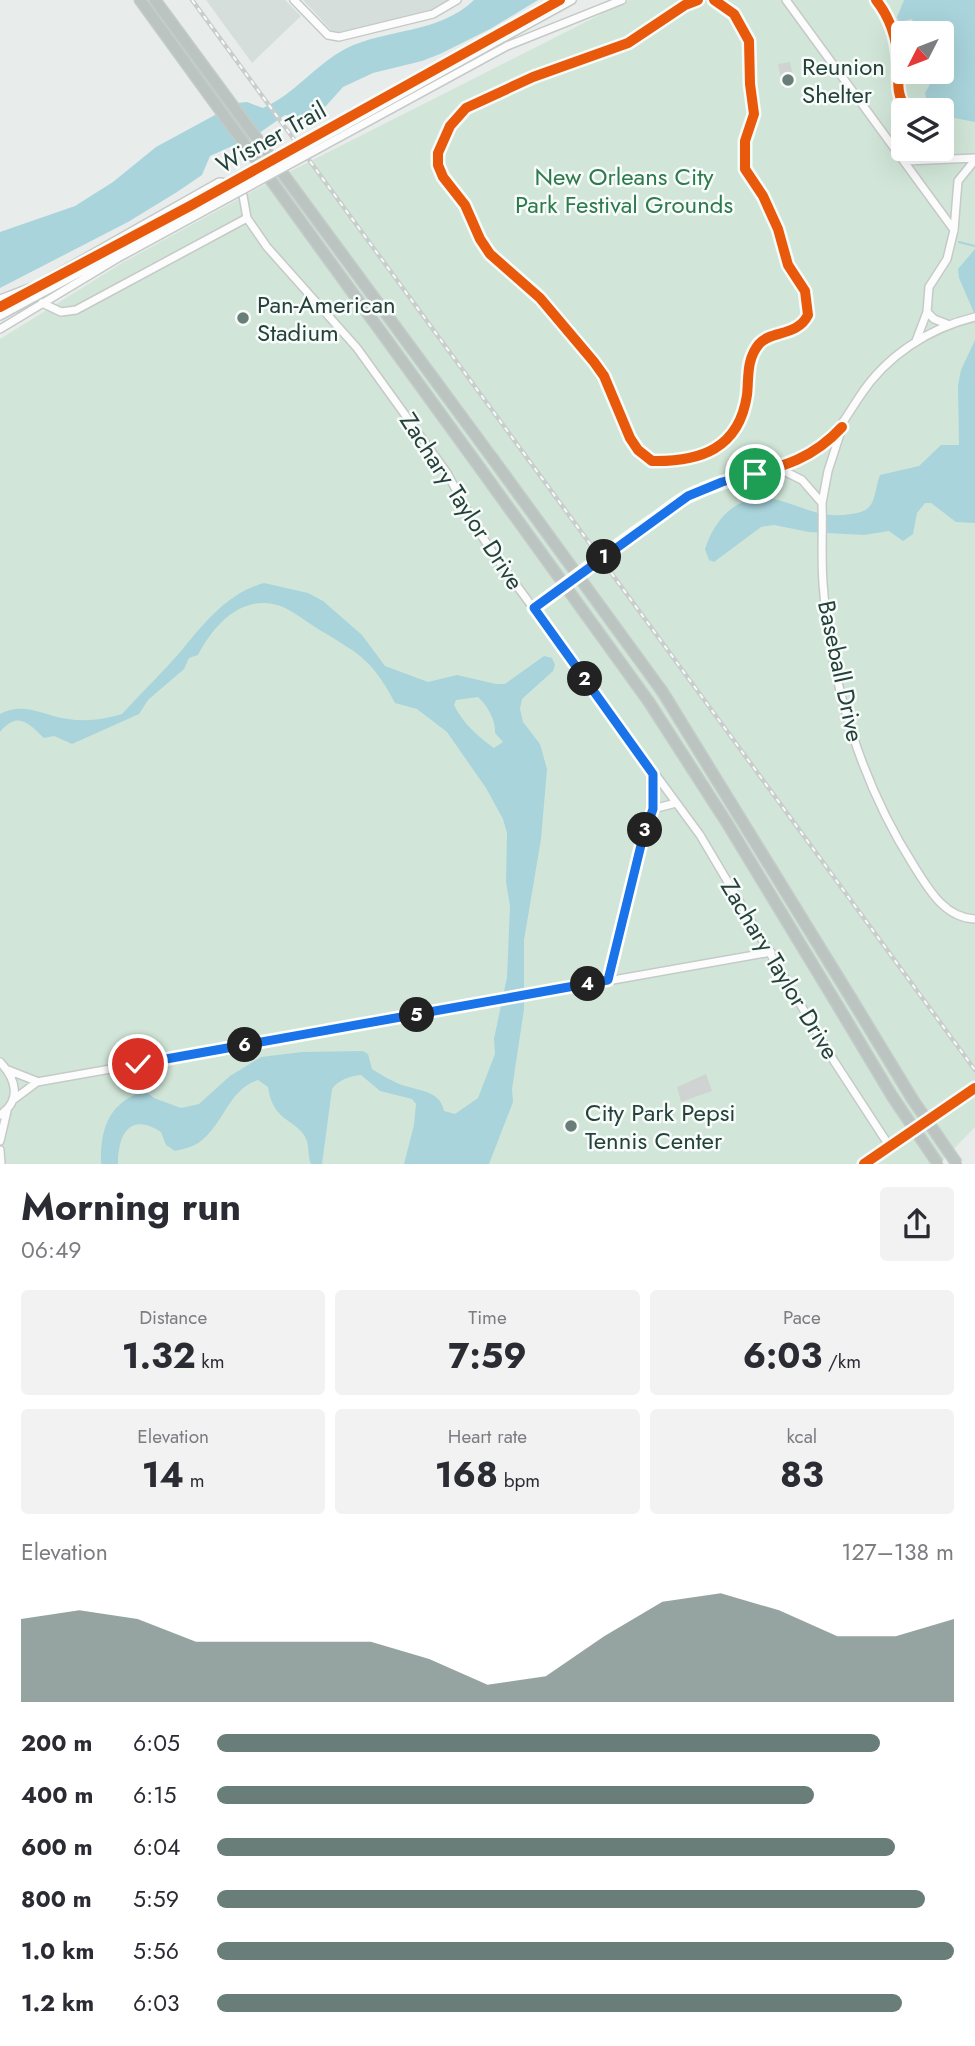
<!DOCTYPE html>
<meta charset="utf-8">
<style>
:root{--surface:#fff;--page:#f2f2f3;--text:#2b2b33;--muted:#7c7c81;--accent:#697e78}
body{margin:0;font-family:Jost,sans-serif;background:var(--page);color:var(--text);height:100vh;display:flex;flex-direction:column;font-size:26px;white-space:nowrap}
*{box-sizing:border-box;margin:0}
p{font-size:23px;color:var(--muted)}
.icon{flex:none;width:38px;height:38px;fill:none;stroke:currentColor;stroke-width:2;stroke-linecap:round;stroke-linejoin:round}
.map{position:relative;height:1164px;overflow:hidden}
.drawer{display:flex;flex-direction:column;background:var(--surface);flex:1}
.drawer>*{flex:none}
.needle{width:46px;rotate:228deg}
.tools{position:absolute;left:891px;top:21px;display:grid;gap:14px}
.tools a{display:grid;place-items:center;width:63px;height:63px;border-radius:7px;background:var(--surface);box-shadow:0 7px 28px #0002;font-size:35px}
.pin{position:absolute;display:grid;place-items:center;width:60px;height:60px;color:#fff;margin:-30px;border:4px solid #fff;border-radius:50%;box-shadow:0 2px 7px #0007}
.km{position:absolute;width:35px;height:35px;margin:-18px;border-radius:50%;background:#222;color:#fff;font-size:19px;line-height:35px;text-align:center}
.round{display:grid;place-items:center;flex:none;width:74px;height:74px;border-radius:7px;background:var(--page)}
.summary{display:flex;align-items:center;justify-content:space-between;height:119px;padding:0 21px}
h1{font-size:38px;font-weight:700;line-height:52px}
.metrics{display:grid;grid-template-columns:repeat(3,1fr);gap:10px;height:119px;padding:7px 21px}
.metrics div{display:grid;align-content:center;border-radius:7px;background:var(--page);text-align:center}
.metrics b{font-size:35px;font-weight:700}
.metrics small{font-size:19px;font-weight:400}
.metrics p{font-size:19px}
.chart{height:196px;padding:14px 21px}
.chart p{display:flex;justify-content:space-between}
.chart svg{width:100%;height:126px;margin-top:7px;fill:var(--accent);opacity:.7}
ul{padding:0 21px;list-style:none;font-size:23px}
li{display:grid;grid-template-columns:112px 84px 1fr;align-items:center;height:52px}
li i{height:18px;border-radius:9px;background:var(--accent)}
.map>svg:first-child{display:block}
.built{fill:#d6dedb}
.green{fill:#d1e6d8;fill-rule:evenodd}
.water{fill:#a9d4db;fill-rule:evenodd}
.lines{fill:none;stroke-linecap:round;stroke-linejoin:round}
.stream{stroke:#a9d4db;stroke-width:2}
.building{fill:#cfd4d2}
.minor-casing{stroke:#c5cac8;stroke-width:10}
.highway-casing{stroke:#c3ccc9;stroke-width:13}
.minor{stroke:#fcfcfc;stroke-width:7}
.highway{stroke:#bcc4c2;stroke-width:10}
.rail-casing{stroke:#c9cdcc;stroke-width:4.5}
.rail{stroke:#f7fbf9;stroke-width:2;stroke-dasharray:5;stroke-linecap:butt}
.minor-bridge-casing{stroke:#c5cac8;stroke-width:10;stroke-linecap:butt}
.highway-bridge-casing{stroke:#c3ccc9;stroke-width:13;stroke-linecap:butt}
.minor-bridge{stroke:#fcfcfc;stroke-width:7}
.highway-bridge{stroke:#bcc4c2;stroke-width:10}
.cycleway-casing{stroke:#f7fbf9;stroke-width:15}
.cycleway{stroke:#e8590c;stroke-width:10}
.route-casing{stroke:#fff;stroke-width:14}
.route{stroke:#1a73e8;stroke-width:9}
.poi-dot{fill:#697e78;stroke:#f7fbf9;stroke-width:2.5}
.labels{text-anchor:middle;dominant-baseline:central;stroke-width:5;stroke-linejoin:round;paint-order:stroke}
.poi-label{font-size:24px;fill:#24423a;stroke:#f7fbf9;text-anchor:start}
.street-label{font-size:24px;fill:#24423a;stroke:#f7fbf9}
.park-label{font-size:24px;fill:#2d7a4b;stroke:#f7fbf9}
</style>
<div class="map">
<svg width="975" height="1164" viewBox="0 0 975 1164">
<rect width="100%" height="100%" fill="#e8edeb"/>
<path class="built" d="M206,0h79l16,16 -49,47z
M303,0h149l-16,9 -97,23 -7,-1z"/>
<path class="green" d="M629,0h346v1127l-36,37h-939v-825l122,-76 155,-85zM903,33h39v39h-39zM903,110h39v39h-39z"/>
<path class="water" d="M474,0h64l-48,29 -50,25 -18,7 -49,12 -30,14 -17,19 -22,15 -19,-6 -30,21 -45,20 -8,19 -25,17 -49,30 -128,66v-56l75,-26 38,-24 43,-35 81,-44 10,-1 16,6c32,-14 52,-43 82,-59 42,-21 94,-15 129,-49z
M904,0h71v122l-31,-6 -2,-6h-8l-7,-6 -2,-11 5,-9 -1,-12h13v-39h-25l-5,-14 -13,3 -2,-5z
M975,249v66l-16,-37 -1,-9z
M975,340v183l-19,-1 -25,-19h-6l-8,10 -4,21 -10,7 -14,-10 -25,4 -55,-3 -35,-7 -13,2 -43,32 -4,3 -5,-2 -4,-11c10,-32 36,-59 73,-49 27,7 42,19 73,14 7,-1 14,-2 19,-8 6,-8 6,-22 10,-31l39,-9 22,-21h18l-1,-60 3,-15z
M264,583l44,10 15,8 39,34 23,31 43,16 29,-7 39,9h9l39,-28 8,2 3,7 -2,6 -31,28 -2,10 3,13 17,22 7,25 -6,70 -17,101v69l-12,80 1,13 -24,62h-85l10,-39 2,-21 -4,-5 -32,-8 -19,-16c-11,1 -23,5 -29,14l-10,75h-11c-3,-7 -2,-16 -4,-23 -9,-23 -34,-17 -39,-54l-10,-7c-29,9 -34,43 -57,61 -7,6 -18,8 -26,10l-9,-6 -5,-13c-31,-20 -43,2 -43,32h-17c-1,-36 8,-62 44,-73l9,7 27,10 18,-4 31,-28 31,-19 41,-5 61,-1 5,3 4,15c11,7 24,15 37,18 14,4 32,6 35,24l11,3 23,-16 17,-44 -1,-15 13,-62 3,-71 -4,-24 1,-49 -4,-14 -17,-31 -39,-56 -30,-23 -22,-6c-24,-46 -38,-50 -80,-76 -13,-8 -26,-20 -42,-23 -35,-7 -61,24 -75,51l-9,3 -5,11 -36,31 -9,14 -67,30 -18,-8 -10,2c-15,-14 -26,-28 -44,-6v-18c25,-13 43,2 68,5 18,3 38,0 54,-5 20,-22 41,-42 60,-64 23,-28 46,-57 82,-67zM478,697c9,8 18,23 17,36l8,9 -9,6c-16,-11 -32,-26 -40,-43l2,-5z"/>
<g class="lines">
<path class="stream" d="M959,242l16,4"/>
</g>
<path class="building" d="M790,62l5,23 -12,3 -5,-24z
M706,1074l6,17 -31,11 -4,-15z"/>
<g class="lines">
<g class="minor-casing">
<path id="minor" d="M294,0l34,35 11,2 94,-23 24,-14
M786,0l168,230
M503,38l69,-38
M507,46l115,-46
M906,161l69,-3
M0,299l37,-14 182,-103 18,2 5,6 5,28 20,29 90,101 90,125 29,54 19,29 205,279 134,226 56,86
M42,303l19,9 15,-2 171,-92
M927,312l7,7 13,5
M0,316l118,-64
M0,329l118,-71
M916,341l11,-29 2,-25 18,-28 7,-29 4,-49 17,-21
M780,469l22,11 20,23c1,27 -1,54 1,80 7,99 38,200 91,283 15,24 31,52 61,53
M822,503l6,-32 13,-40
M534,608c40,-29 78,-60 119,-88 12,-8 23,-18 35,-24 40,-20 89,-18 125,-43 23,-15 32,-35 47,-57 26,-40 69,-68 115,-79
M653,809l23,-6
M608,980l34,-139 11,-32v-34
M0,1062c16,17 22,38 0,53
M8,1070l28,11
M13,1100l24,-18 734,-130
M0,1141l7,-30
M0,1150l1,14
M864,1164l111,-78"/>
</g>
<g class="highway-casing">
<path id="highway" d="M140,0l340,468
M155,0l338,459
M662,691l189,307
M649,702l78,121 111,183"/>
</g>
<use href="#minor" class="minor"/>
<use href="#highway" class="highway"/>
<g class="rail-casing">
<path id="rail" d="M192,0l783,1070"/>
</g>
<use href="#rail" class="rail"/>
<g class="minor-bridge-casing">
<path id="minor-bridge" d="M118,252l385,-214
M118,258l389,-212"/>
</g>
<g class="highway-bridge-casing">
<path id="highway-bridge" d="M493,459l169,232
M480,468l169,234
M851,998l62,102 44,64
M838,1006l54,90 46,68"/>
</g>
<use href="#minor-bridge" class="minor-bridge"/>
<use href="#highway-bridge" class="highway-bridge"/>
<g class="cycleway-casing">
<path id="cycleway" d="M698,0l-13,5 -57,38 -95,34 -67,31 -16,18 -12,27v12l5,12 22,28 15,34 10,15 50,44 54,64 10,14 26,62 8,12 14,11c48,1 87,-12 95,-66 2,-18 -1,-35 12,-51 12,-14 38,-7 49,-29l-3,-24 -17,-26 -10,-36 -15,-33 -18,-27v-28l9,-27 -4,-30 -1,-43 -15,-27 -20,-14
M876,0c15,19 21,39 22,62 1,18 -3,32 9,48
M0,307l190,-101 370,-206
M534,608c40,-29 79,-60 120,-88 12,-8 22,-18 35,-24 57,-29 106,-18 153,-69
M864,1164l111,-76"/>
</g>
<use href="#cycleway" class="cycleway"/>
</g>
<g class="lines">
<g class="route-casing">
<path id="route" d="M138,1064l470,-84 34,-139 11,-32v-35l-119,-166 154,-112 34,-14 33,-8"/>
</g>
<use href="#route" class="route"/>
</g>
<g class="poi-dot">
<circle cx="788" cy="80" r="7"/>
<circle cx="243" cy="318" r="7"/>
<circle cx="571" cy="1126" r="7"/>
</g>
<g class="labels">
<g class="poi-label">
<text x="802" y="66">Reunion<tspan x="802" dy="28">Shelter</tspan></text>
<text x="257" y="304">Pan-American<tspan x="257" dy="28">Stadium</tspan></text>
<text x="585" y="1112">City Park Pepsi<tspan x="585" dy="28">Tennis Center</tspan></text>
</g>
<g class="street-label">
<text transform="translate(271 137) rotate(-29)">Wisner Trail</text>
<text transform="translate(462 501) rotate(57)">Zachary Taylor Drive</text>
<text transform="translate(841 671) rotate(78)">Baseball Drive</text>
<text transform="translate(780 969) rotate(59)">Zachary Taylor Drive</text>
</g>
<g class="park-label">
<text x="624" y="176">New Orleans City<tspan x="624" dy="28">Park Festival Grounds</tspan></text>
</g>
</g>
</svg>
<div class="tools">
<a><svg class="needle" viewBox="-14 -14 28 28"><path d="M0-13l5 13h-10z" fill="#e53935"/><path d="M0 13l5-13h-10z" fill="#7c7c81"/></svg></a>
<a><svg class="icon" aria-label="layers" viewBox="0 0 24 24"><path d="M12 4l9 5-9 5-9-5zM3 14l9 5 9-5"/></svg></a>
</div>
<div class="pin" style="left:755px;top:474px;background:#1e9e55"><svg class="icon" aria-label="arrive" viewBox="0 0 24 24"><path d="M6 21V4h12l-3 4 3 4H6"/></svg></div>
<div class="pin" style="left:138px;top:1064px;background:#d93025"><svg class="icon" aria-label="check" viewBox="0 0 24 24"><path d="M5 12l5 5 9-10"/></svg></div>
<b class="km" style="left:604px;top:557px">1</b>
<b class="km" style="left:585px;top:679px">2</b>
<b class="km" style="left:645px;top:830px">3</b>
<b class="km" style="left:588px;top:984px">4</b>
<b class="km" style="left:417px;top:1015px">5</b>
<b class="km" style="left:245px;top:1045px">6</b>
</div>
<section class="drawer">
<div class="summary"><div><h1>Morning run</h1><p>06:49</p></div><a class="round"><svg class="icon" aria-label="share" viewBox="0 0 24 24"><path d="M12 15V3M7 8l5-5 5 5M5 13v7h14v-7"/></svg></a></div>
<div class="metrics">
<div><p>Distance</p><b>1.32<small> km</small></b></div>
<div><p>Time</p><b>7:59</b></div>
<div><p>Pace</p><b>6:03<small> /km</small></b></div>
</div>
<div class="metrics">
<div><p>Elevation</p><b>14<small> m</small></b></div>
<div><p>Heart rate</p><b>168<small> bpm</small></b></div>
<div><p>kcal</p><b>83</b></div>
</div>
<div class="chart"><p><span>Elevation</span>127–138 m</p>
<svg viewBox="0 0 160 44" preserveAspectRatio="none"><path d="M0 44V15L10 12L20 15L30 23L40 23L50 23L60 23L70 29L80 38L90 35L100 21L110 9L120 6L130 12L140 21L150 21L160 15V44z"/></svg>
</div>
<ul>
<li><b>200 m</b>6:05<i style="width:90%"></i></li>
<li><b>400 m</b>6:15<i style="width:81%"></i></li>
<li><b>600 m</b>6:04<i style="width:92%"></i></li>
<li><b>800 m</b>5:59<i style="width:96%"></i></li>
<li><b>1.0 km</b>5:56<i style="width:100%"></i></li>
<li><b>1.2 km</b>6:03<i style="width:93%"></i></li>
</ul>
</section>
